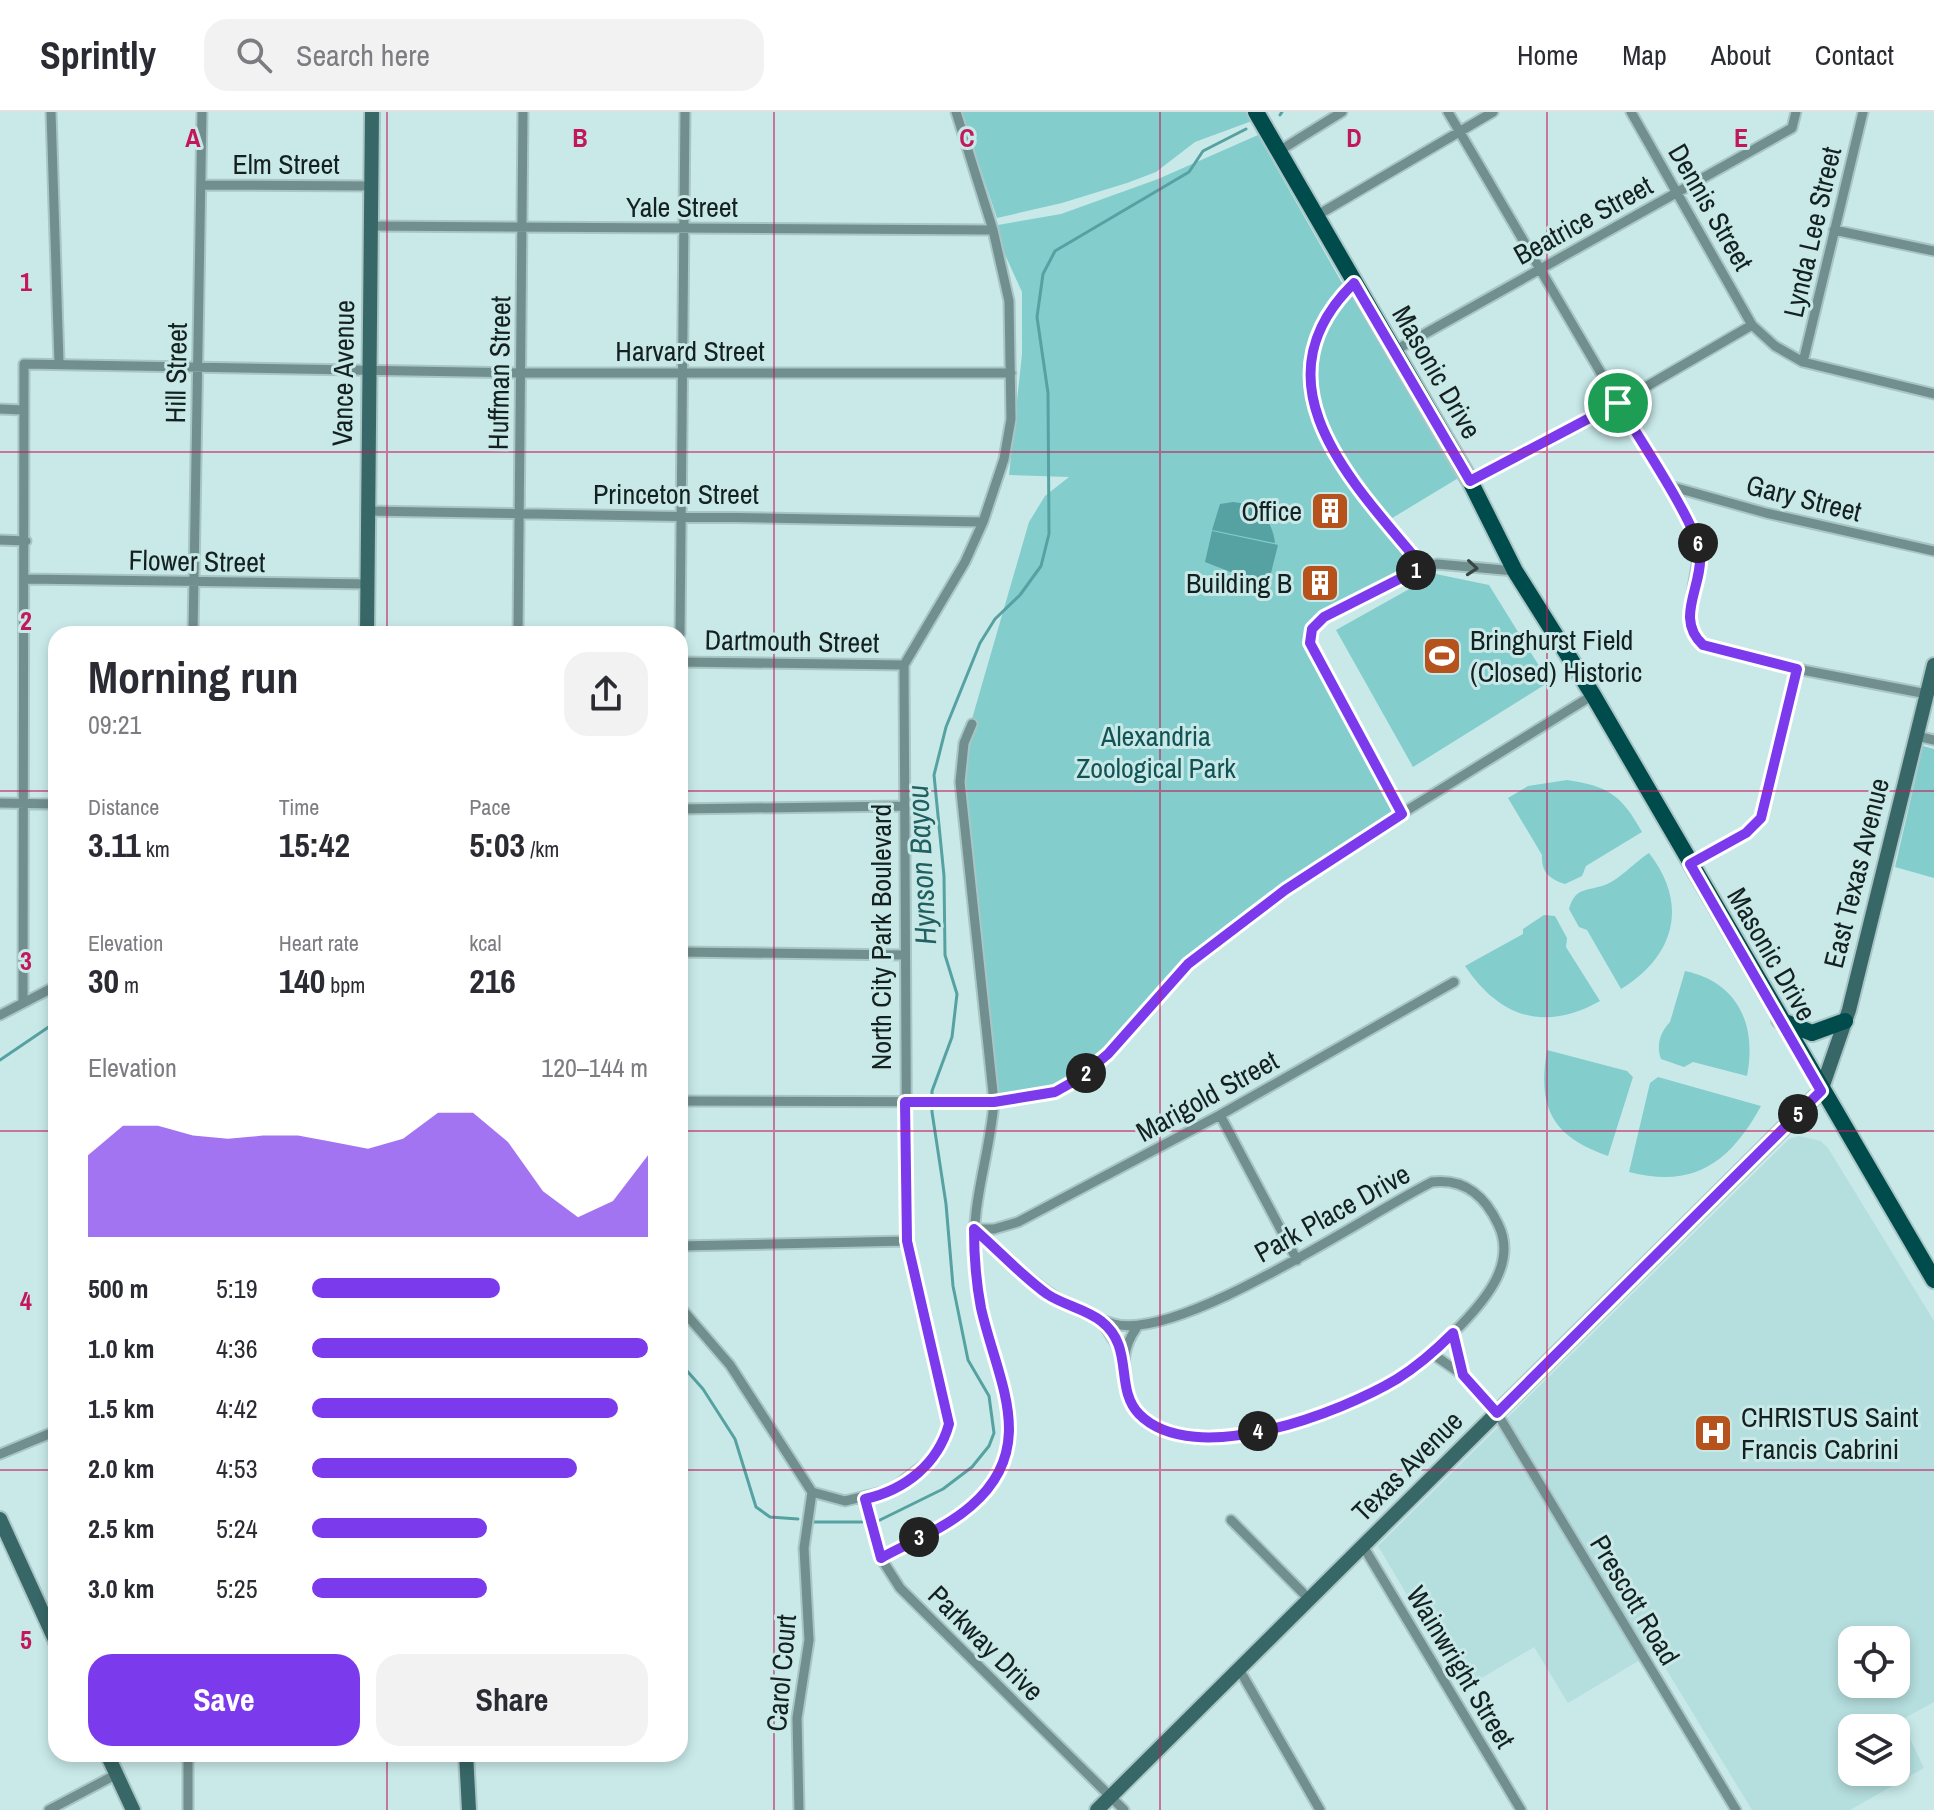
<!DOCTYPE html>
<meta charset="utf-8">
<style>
:root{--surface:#fff;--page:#f2f2f3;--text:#2b2b33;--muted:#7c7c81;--line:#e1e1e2;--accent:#7c3aed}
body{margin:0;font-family:"Archivo Narrow",sans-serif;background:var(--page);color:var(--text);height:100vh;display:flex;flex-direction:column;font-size:30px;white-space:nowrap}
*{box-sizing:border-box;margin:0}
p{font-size:26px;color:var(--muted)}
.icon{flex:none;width:44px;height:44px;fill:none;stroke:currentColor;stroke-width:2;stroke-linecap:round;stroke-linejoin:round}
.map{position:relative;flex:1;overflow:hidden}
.details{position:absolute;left:48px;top:514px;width:640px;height:1136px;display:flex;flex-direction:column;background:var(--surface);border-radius:24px;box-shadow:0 4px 12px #0003}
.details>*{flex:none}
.fabs{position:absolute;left:1838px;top:1514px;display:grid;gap:16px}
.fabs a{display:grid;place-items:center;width:72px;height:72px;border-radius:16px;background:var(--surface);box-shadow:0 4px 12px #0003;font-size:40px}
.pin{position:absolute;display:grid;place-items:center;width:68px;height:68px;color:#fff;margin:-34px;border:4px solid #fff;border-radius:50%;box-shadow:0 2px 8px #0007}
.km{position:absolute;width:40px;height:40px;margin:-20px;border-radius:50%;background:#222;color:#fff;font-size:22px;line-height:40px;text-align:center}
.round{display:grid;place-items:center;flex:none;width:84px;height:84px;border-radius:24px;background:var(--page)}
.headline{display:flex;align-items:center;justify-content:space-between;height:136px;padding:0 40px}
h1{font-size:44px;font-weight:700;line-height:60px}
.metrics{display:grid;grid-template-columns:repeat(3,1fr);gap:12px;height:136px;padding:8px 40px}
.metrics div{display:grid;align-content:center}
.metrics b{font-size:34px;font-weight:700}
.metrics small{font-size:22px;font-weight:400}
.metrics p{font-size:22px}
.chart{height:224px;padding:16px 40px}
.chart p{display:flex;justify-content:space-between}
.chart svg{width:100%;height:144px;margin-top:8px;fill:var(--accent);opacity:.7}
.action{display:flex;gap:16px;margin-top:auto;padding:16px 40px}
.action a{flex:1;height:92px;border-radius:24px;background:var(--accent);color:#fff;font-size:32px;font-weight:700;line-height:92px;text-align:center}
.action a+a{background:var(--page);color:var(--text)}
ul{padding:0 40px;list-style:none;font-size:26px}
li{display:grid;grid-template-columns:128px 96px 1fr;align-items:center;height:60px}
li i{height:20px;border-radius:10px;background:var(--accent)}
header{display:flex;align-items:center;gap:48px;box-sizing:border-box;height:112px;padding:0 40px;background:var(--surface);border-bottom:2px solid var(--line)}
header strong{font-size:38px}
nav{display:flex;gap:44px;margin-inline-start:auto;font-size:28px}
.search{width:560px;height:72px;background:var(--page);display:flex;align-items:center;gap:20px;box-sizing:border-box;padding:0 28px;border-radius:24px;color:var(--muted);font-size:30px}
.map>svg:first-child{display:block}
.built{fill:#b5dede;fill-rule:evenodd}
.green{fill:#84cdcd}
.water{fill:#56a1a1}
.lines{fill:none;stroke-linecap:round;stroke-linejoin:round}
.stream{stroke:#56a1a1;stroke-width:3}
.street-casing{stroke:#a9c5c5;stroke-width:13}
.secondary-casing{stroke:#a9c5c5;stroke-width:18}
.primary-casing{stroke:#a9c5c5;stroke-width:20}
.street{stroke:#718f8e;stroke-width:9}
.secondary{stroke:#386767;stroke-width:14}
.primary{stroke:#004b4b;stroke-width:16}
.oneway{stroke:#354847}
.route-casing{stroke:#fff;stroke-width:16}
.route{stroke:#7c3aed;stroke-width:10}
.grid{fill:none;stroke:#c2185b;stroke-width:2;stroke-opacity:0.55}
.labels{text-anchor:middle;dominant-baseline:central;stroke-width:6;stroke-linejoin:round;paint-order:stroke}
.street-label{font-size:28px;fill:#152121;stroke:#c9e9e9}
.poi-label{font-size:28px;fill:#152121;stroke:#c9e9e9;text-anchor:end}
.park-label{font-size:28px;fill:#125455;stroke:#c9e9e9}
.water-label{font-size:30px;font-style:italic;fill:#216060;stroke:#c9e9e9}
.grid-label{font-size:26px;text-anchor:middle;font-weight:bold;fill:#c2185b;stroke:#c9e9e9;stroke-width:6;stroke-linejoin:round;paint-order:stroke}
</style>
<header>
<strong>Sprintly</strong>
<div class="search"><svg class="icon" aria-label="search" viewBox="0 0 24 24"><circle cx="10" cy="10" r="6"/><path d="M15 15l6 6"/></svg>Search here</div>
<nav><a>Home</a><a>Map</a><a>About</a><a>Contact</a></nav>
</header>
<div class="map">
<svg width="1934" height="1698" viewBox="0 0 1934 1698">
<rect width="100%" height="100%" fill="#c9e9e9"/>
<path class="built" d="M1799,1024l22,5 7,7 106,173v381l-33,18 23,48 -74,42h-98l-97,-159 -87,52 -34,-56 -71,42 -85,-143 411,-407zM1852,1528h44v44h-44zM1852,1616h44v44h-44z"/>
<path class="green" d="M961,0h296l3,6 -65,24 -39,30 -29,11 -65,20 -65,15z
M1258,23l84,148 5,-4 118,195 -81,49 26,45 -87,49 -14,19 92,178 -213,149 -79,88 -55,41 -64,6 -29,-317 4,-38 64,-221 16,-26 24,-19 -60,-2 13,-121v-62l-30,-66 69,-12 97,-35z
M1436,462l53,11 60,97 -136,85 -77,-137z
M1923,634l11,3v129l-39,-11z
M1567,668c42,6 55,16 75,52l-56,34 -4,10 -17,8c-16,-5 -24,-12 -23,-29l-34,-57 20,-12z
M1649,741c40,51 26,103 -28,136l-34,-59 -8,-3 -10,-18c6,-21 16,-18 33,-23 15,-4 33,-24 47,-33z
M1544,803l11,1 12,22 -1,9 34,54c-55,31 -100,17 -135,-35l58,-32v-5z
M1685,859c53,11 72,54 62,105l-54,-14 -9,5 -23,-8c-5,-13 -1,-27 9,-37z
M1547,938l80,21 6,6 -25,79c-55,-19 -71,-47 -61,-106z
M1658,965l103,29c-31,56 -66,83 -132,66l21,-89z"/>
<path class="water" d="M1233,390c25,2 39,17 42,41l-63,-13 8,-26z
M1212,419l66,14 -8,32 -19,3 -46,-18z"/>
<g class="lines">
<path class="stream" d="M1280,3l2,-3
M0,948l56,-38
M680,1251l23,26 32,50 21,68 14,10 28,2
M878,1409l65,-32 29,-22 17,-21 5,-13 -5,-37 -21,-36 -15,-74 -7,-82 -14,-92v-21l20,-54 5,-43 -12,-39 -1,-79 -10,-101 12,-48 34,-84 15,-24 25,-24 21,-29 8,-32 -1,-141 -11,-76 6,-43 12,-23 134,-79 14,-21 43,-22
M814,1410h48"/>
<g class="street-casing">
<path id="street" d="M51,0l8,251
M1448,0l249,425c7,38 -23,81 6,108l94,24 130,25
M1631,0l121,213 23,21 28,16 131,32
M1279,39l63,-39
M201,73l171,1
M1316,104l177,-104
M371,114l622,4
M1834,118l100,21
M1354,171c-103,101 0,201 69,284
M1394,239l398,-223 4,-16
M1803,250l60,-250
M0,297l23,1
M1470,369l148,-78 134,-78
M1666,373l100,28 168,38
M368,399l615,11
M0,428l26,1
M26,467l341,5
M193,522l9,-522
M518,522l5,-522
M680,522l5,-522
M680,550l224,3
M1917,624l17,4
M0,691l56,1
M680,697l222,-3
M1402,702l-92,-171 2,-14 12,-12 99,-50 14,-3 78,7
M1690,752l56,-31 15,-15 36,-149
M680,840l224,3
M23,888l1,-636 497,9h490
M0,903l56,-29
M680,989l314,1 61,-10 39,-24 94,-104 97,-74 79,-53 229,-142
M1220,1003l77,145
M974,1117c43,38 83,80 140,95 67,18 253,-110 318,-142 32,-4 53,14 66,42 19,38 -11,74 -37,101 -20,20 -41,40 -65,54 -19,12 -40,23 -60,31 -48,20 -192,55 -208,-20 -6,-24 -6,-42 9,-63
M974,1117h20l24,-7 202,-107 234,-133
M680,1134l227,-5
M680,1195l50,58 82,127
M1102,1210l22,34
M1453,1221l10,42
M1431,1241l32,22 34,38 239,397
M0,1342l56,-23
M812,1380l33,9 46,-11 45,-34 13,-32 -42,-183 -3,-576 61,-103 18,-40 21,-63 7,-40 -2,-118 -16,-71 -37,-118
M865,1387l16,59 19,30 224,222
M1231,1408l78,79
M1363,1434l158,264
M881,1446c29,-16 65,-30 90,-52 57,-50 37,-101 19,-163 -8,-27 -13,-55 -15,-84 -5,-54 15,-104 19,-157l-34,-320 4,-39 8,-19
M1239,1557l81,141
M49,1698l68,-36
M188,1698v-56
M799,1698l-2,-92 12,-78 -5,-92 8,-56"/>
</g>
<g class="secondary-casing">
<path id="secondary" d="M367,522l5,-522
M0,1407l56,123
M107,1642l26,56
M466,1642l3,56
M1097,1698l724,-719 28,-81 85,-345"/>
</g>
<g class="primary-casing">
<path id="primary" d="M1256,0l214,369 45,90 78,124 341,585
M1780,908l32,13 33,-12"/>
</g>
<use href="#street" class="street"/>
<use href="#secondary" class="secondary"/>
<use href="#primary" class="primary"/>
</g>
<defs><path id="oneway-chevron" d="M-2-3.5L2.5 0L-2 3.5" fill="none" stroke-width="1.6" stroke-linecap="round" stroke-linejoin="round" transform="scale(2)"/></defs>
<use class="oneway" href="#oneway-chevron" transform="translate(1472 456) rotate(5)"/>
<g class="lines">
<g class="route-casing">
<path id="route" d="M1354,171l116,198 148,-78c18,31 79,121 82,150 3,34 -26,65 3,92l94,24 -36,149 -15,15 -56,31 131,227 -324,322 -34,-38 -10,-42c-17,17 -35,33 -56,46 -55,33 -203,91 -258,35 -25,-26 -4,-67 -38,-93 -15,-12 -38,-16 -54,-27 -26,-19 -49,-44 -73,-65 0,27 2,53 7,79 16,72 59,139 -10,198 -25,22 -61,36 -90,52l-16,-59c40,-9 73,-35 84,-75l-42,-183 -2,-139h89l61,-10 23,-13 30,-25 80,-90 97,-74 117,-76 -92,-171 2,-14 12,-12 99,-50c-69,-83 -172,-183 -69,-284z"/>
</g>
<use href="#route" class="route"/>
</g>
<path class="grid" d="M387,0v522M774,0v1698M1160,0v1698M1547,0v1698M0,340h1934M0,679h56M680,679h1254M0,1019h56M680,1019h1254M0,1358h56M680,1358h1254M387,1642v56"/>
<defs>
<g id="building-square" transform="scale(2)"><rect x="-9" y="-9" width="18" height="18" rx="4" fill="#b6531c" stroke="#c9e9e9"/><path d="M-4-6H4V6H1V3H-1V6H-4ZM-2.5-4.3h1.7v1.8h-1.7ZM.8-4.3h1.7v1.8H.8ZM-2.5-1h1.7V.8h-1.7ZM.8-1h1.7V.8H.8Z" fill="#fff"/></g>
<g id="stadium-square" transform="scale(2)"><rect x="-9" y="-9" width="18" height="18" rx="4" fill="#b6531c" stroke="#c9e9e9"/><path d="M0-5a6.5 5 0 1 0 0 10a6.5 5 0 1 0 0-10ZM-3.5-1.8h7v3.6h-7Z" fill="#fff"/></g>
<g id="hospital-square" transform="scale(2)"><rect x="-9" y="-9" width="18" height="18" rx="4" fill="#b6531c" stroke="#c9e9e9"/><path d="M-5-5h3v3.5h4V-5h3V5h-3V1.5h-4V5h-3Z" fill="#fff"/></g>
</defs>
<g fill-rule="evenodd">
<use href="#building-square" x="1330" y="399"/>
<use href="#building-square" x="1320" y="471"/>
<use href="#stadium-square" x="1442" y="544"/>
<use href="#hospital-square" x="1713" y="1321"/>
</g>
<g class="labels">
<g class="street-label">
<text x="286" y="52">Elm Street</text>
<text x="682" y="95">Yale Street</text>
<text transform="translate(1711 95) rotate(60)">Dennis Street</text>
<text transform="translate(1583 108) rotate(-29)">Beatrice Street</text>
<text transform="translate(1812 120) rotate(-77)">Lynda Lee Street</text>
<text x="690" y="239">Harvard Street</text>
<text transform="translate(1437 260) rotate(60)">Masonic Drive</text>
<text transform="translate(176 261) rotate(-89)">Hill Street</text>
<text transform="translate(343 261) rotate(-89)">Vance Avenue</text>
<text transform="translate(499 261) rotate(-89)">Huffman Street</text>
<text x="676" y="382">Princeton Street</text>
<text transform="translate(1804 386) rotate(14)">Gary Street</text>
<text transform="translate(197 449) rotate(1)">Flower Street</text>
<text transform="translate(792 529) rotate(1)">Dartmouth Street</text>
<text transform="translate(1856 761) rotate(-76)">East Texas Avenue</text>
<text transform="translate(881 825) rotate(-90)">North City Park Boulevard</text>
<text transform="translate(1772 842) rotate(60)">Masonic Drive</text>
<text transform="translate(1207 984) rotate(-29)">Marigold Street</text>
<text transform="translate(1332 1101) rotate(-29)">Park Place Drive</text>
<text transform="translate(1407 1354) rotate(-45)">Texas Avenue</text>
<text transform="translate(1635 1488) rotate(59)">Prescott Road</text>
<text transform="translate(986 1531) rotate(45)">Parkway Drive</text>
<text transform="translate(1461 1555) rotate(59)">Wainwright Street</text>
<text transform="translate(781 1561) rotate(-85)">Carol Court</text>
</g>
<g class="poi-label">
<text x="1302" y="399">Office</text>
<text x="1292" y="471">Building B</text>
<text x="1470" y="528" text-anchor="start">Bringhurst Field<tspan x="1470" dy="32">(Closed) Historic</tspan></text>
<text x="1741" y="1305" text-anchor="start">CHRISTUS Saint<tspan x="1741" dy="32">Francis Cabrini</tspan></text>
</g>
<g class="park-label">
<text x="1156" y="624">Alexandria<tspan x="1156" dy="32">Zoological Park</tspan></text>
</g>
<g class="water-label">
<text transform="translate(921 753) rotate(-93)">Hynson Bayou</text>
</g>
</g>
<g class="grid-label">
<text x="193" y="35">A</text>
<text x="580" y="35">B</text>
<text x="967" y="35">C</text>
<text x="1354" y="35">D</text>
<text x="1741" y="35">E</text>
<text x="26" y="179">1</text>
<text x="26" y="518">2</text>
<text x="26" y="858">3</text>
<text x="26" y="1198">4</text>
<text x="26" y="1537">5</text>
</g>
</svg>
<div class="fabs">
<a><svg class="icon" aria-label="locate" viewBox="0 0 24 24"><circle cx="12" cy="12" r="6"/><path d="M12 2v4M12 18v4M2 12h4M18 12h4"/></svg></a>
<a><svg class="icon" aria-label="layers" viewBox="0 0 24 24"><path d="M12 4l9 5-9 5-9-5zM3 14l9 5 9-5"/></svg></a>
</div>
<div class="pin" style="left:1618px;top:291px;background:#1e9e55"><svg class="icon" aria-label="arrive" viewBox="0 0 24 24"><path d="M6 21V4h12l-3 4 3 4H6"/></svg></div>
<b class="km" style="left:1416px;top:458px">1</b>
<b class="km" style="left:1086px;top:961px">2</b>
<b class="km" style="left:919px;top:1425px">3</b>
<b class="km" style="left:1258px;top:1319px">4</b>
<b class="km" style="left:1798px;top:1002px">5</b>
<b class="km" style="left:1698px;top:431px">6</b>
<section class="details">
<div class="headline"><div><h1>Morning run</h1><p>09:21</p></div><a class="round"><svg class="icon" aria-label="share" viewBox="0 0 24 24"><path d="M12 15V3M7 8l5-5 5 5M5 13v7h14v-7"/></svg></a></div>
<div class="metrics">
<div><p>Distance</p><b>3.11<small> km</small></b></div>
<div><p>Time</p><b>15:42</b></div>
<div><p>Pace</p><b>5:03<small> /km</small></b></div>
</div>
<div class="metrics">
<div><p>Elevation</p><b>30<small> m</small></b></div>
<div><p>Heart rate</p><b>140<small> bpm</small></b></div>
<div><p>kcal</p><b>216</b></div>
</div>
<div class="chart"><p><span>Elevation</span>120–144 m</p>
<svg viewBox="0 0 160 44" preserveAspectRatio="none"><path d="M0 44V19L10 10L20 10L30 13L40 14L50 13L60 13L70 15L80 17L90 14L100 6L110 6L120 15L130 30L140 38L150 33L160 19V44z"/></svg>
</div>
<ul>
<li><b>500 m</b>5:19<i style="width:56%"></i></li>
<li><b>1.0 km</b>4:36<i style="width:100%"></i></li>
<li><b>1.5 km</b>4:42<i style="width:91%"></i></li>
<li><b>2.0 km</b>4:53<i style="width:79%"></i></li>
<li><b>2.5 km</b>5:24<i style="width:52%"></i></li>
<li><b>3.0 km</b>5:25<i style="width:52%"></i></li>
</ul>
<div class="action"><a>Save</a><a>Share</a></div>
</section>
</div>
